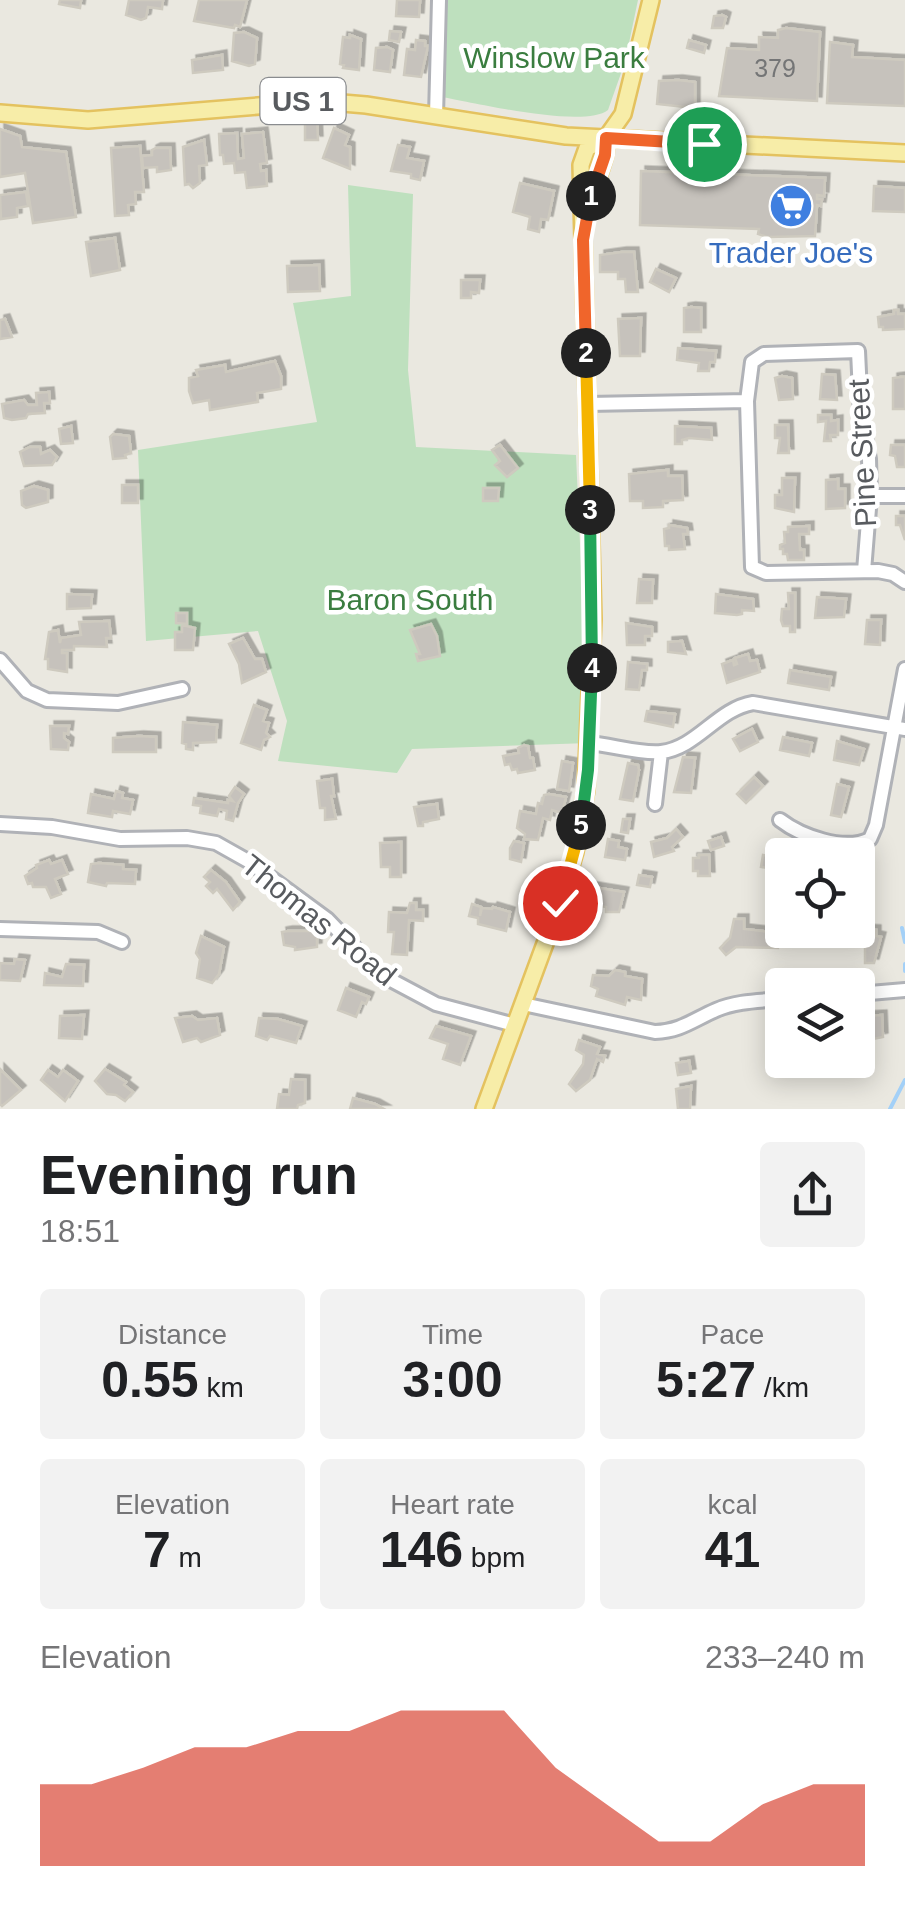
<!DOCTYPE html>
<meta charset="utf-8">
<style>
:root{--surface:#fff;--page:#f2f2f2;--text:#202124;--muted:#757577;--accent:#d94837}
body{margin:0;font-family:Helvetica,sans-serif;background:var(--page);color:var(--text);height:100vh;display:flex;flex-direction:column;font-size:38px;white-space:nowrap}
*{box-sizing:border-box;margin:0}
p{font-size:32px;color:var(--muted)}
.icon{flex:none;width:55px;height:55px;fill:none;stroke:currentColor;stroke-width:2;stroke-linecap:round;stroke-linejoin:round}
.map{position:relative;height:1109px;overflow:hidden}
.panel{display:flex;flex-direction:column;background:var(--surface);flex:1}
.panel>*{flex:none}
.buttons{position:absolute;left:765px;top:838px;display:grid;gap:20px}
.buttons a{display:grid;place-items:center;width:110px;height:110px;border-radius:10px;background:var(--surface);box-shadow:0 5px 25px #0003;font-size:50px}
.pin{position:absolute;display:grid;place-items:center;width:85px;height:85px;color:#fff;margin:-42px;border:5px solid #fff;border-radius:50%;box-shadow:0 2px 10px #0007}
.km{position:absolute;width:50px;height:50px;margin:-25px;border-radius:50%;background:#222;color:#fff;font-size:28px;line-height:50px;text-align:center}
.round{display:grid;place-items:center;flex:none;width:105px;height:105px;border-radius:10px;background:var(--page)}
.head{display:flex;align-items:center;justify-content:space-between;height:170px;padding:0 40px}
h1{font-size:55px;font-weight:700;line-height:75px}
.figures{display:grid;grid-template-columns:repeat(3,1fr);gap:15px;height:170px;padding:10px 40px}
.figures div{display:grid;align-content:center;border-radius:10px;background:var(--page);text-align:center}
.figures b{font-size:50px;font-weight:700}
.figures small{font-size:28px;font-weight:400}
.figures p{font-size:28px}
.chart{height:280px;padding:20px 40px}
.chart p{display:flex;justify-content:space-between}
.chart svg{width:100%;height:180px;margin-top:10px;fill:var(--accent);opacity:.7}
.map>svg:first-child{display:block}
.green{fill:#bee0be}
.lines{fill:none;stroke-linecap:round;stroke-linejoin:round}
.stream{stroke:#a3d0f7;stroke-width:4}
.building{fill:#c6c2bc;stroke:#cecabf;stroke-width:2.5;filter:url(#shadow)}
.minor-casing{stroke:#b0b2b7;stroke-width:18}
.major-casing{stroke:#e4c25f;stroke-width:20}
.minor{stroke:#fff;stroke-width:12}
.major{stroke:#f7eda8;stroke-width:15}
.split-1-casing{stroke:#fff;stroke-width:20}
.split-2-casing{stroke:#fff;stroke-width:20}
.split-3-casing{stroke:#fff;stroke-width:20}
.split-4-casing{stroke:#fff;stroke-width:20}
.split-5-casing{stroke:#fff;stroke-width:20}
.split-6-casing{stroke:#fff;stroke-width:20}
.split-1{stroke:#f0652b;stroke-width:12}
.split-2{stroke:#f0652b;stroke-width:12}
.split-3{stroke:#f5b400;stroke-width:12}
.split-4{stroke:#22a559;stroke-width:12}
.split-5{stroke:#22a559;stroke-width:12}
.split-6{stroke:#f5b400;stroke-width:12}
.labels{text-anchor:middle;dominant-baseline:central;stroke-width:9;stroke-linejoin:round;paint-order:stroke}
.number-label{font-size:25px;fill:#747576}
.shield{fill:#fff;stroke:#8a8c8f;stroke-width:2.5}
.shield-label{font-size:28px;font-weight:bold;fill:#585b5f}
.park-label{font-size:30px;fill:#3a7d3f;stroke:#fff}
.shop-label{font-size:30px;fill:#366cbe;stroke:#fff}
.street-label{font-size:30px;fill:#585b5f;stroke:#fff}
</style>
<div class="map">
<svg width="905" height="1109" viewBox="0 0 905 1109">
<defs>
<filter id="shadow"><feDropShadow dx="4.5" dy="-4.5" stdDeviation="0" flood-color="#0004"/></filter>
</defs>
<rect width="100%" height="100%" fill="#eae8e0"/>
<path class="green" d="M444,0h194l-13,62 -17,48c-24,19 -132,-7 -166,-13z
M348,185l65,9 -5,176 8,77 160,8 13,288 -177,6 -15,24 -119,-12 9,-40 -29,-90 -112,10 -8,-191 179,-28 -24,-119 58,-7z"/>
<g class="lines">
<path class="stream" d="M902,928l3,14
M905,964v7
M890,1109l15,-29"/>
</g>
<path class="building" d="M60,0h21l-1,8 -21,-4z
M129,0h34l-1,9 -14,-2 -2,11 -5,2 -15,-5z
M199,0h48l-7,27 -5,-2 -1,3 -40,-7z
M397,0h23l-1,17 -23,-1z
M722,15l4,2 -3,11h-11l2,-12z
M786,28l34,4 -3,69 -98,-5 8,-48 32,2v-13l19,1v-8z
M390,31l11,1 -2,10 -10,-2z
M244,32l13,6 -2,26 -6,2 -17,-5 2,-28z
M350,35l11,4 -2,31 -16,-2 1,-3 -4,-1 3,-27 7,1z
M416,40l9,1v5h3l-7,31 -17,-2 3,-26 8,1z
M689,40l17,5 -2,8 -17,-5z
M830,42l23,3 -1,12 53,3v46l-78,-3z
M387,47l6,3 -3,22 -16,-2 2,-22z
M222,55l1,15 -30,3 -1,-13z
M678,80l17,2v26l-38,-4 2,-23z
M305,118h12l1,22h-13z
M334,128l15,7 -4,10 5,2v22l-27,-11z
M0,129l20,7 2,11 44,5 10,65 -43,6 -8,-50 -25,4z
M263,132l4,31 -7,1 1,7 5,-1 1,16 -20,2 -2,-16 -10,1 -1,-10 -10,1 -1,-9h-3l-1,-21 18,-1 1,26 6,-1 -2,-24z
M204,140l3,25 -8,1 1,17 -7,5 -4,-4 -4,1 -2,-38z
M398,145l12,2 -3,11 17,3 -4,19 -9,-2v-4l-20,-3z
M140,146l4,46h-9l1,12 -8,1 1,10 -14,1 -4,-68z
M156,148h14l1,22 -14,2v-5l-14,1 -1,-12 10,-1v-5z
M641,171l184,7 -1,18 -7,-1v4h5l-1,7 -4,-1 -2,31 -48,1 -9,-3 1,-5 -119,-4z
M520,183l34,8 -6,29 -7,-1 -2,13 -11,-3 2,-12 -17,-5z
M874,186l31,2v24l-32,-1z
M26,192l2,14 -11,2v9l-16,2 -1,-24z
M115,238l5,32 -29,6 -5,-34z
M622,252h12l4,40h-12l-1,-13h-7v-7h-18v-17z
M319,265l1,26 -32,1 -1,-26z
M656,269l20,9 -7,14 -19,-10z
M461,280h19l-1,13 -8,-1v6h-10z
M691,307l10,1v24h-17v-24z
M894,310h4v4h7v15l-22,1v-3h-4l-1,-10 16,-3z
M641,318l-1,38h-20l-2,-37z
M5,319l7,18 -12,2v-19z
M678,348l38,3 -1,11h-5l-1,9h-11l1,-8 -22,-3z
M275,361l6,15v13l-24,4 1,9 -48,8 -1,-10 -16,3 -4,-12v-13l9,-2 -2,-6 29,-5 1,7z
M822,374l13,1 2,25 -17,-1z
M782,376l10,2 1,21 -14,1 -4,-22z
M901,377h4v32h-12v-31z
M49,392l1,11h-6l1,10 -17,1 -2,4 -14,2 -8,-2 -2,-14 22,-4 4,5h9l-1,-12z
M818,415h13v6l7,-1v15h-8l1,6h-7l2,-20 -8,1z
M775,425h13l1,28h-11l2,-15h-5z
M71,426l2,17 -12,1 -2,-15z
M675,426l36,2 1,12 -23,-2 -7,2v4h-7z
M113,434l16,2 2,17 -6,2 1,3 -13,1 -3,-22z
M500,445l18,23 -11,9 -12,-12 5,-4 -8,-11z
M891,445h14v22h-8l-2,-11 -5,-1z
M30,447h10l1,7 9,-4 7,7 -5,8 -28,1 -4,-14z
M668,470v6h14l1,24 -20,1v6l-20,1v-7h-13l-1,-27z
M782,478h13l-1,34 -19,-4v-13h7z
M838,479v10h7v19l-19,1v-29z
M122,485h16v18h-16z
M34,486l14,4v12l-22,6 -4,-3 -1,-14z
M483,488h16l-1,13h-15z
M896,516h9v24l-5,-15h-4z
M669,525l18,3 1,6h-5l2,15 -16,1v-4h-4l-1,-17 5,-1z
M809,526v8h-10l1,16h4v10h-16l-1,-6h-4v-5h-3v-4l5,-2 -1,-11h4v-5z
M639,579l14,1 -1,23h-15z
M788,593h7v39h-5v-6h-7l-2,-6 1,-11h7z
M67,594l25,1 -1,13 -24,1z
M716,594l37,5 1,12 -12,-1v4l-5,1 -22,-2z
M817,597l29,2 -2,18 -29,1z
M176,613h11v11l-11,-1z
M867,620h14l-1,25 -15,-1z
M109,621l2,17h-5l1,9 -33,-1v4h-12v3h5v19l-19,-3v-10h-3l4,-27 9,-2 2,13 1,-5 20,-3 -2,-13z
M626,623l26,4v9h-7v9h-18z
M431,624l6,12 3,20 -22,5 -2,-7h4l-10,-24z
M182,625l13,3 -2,22h-18v-18h7z
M243,638l12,21h7l4,13 -24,11 -3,-19 -10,-20z
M682,641l4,13 -18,-2v-10z
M748,654l2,7 7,-1 3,12 -33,11 -5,-19 11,-4 1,5 3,-1 -2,-6z
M628,662l19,2v6h-5l-3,20 -13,-1z
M790,670l41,7 -2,13 -41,-7z
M254,705l13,5 -4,11 6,2 -3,10 4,4 -6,3 -3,10 -20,-7z
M647,711l28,3 -2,13 -28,-6z
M183,722l34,3 -1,17 -23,1v7l-7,-1v-5l-4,-1z
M50,726h19l-1,8 -4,-1v5l5,4 -1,8 -17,-1z
M752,729l6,13 -18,9 -7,-12z
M139,736l17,1v15h-43v-14z
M783,737l29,6 -3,13 -29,-6z
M837,741l27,8 -5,16 -25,-5z
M524,745l4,1 2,12h3l2,12 -17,3 -1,-4 -5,1 -2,-6 -5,1 -2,-9 16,-3 -1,-5z
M683,757l12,1 -4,35 -17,-1z
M562,761l11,2 -4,28 -12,-2z
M628,763l10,2 1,5 -6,31 -13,-2z
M754,777l9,9 -17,17 -9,-9z
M332,779l2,17h-3l5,23 -11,1v-12h-5l-3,-27z
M837,784l12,3 -8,30 -10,-2z
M235,787l9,7 -6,9 -5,18 -7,-2 1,-8 -8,-2 -2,7 -17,-3 1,-7 -8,-1 1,-7 34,5v-3l5,1 -4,-5z
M116,791l7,2 -1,5 11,2 -3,14 -17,-3 -1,6 -24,-4 3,-19 23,5z
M549,794l17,3 -4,16 -10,-3 -2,10 -7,-2 -5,22 -14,-1 1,-5 -8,-6 3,-17 16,3 2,-11 4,1 2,-9z
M437,804l2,15 -16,3v4h-5l-4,-19z
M623,819h7l-2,14 -7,-1z
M676,829l7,8 -11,10 2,4 -20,6 -3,-15 16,-4z
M721,837l3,9 -13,4 -3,-9z
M608,839l11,2 -1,6 9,2 -2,11 -20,-3z
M514,841l10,2 -3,19 -11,-3v-11z
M401,842v35h-11v-10h-9l-1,-24z
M699,855h10l1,21h-12v-5h-5v-13h6z
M763,855l19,3v12l-21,-3z
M49,860l2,4 11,-4 6,14 -13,5 6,15 -10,4 -5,-11h-13l-1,-4 -4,1 -3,-8 12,-8 -1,-3z
M99,863l24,2v4l13,1 -1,14 -28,-1 -1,3 -18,-4 3,-18z
M211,870l15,12 14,20 -7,8 -16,-21 -4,4 -7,-7 4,-4 -6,-5z
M639,875l13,2 -2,10 -13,-2z
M593,887l31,5 -5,20h-13v-5l-15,-3z
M410,903h6v7h7v11l-14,-1 -2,35 -15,-1 2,-22h-6l1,-20 18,1z
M472,904l9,3 -1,9 2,-8 10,1 1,-2 17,5 -4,19 -28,-7v-6l-9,-2z
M734,919h10v10l35,4 -1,15 -42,-1 -10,8 -6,-7 10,-10z
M858,923v6l18,1v6l5,1 -7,26h-9v-20l-3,-3 -24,-6v-4h20z
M288,931h29v16l-22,3v-3l-11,-2 -2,-13z
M201,936l23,11 -5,27 -7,9 -15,-5 3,-19 -4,-6z
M15,959l10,1 -5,21 -20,-1v-17l14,1z
M66,964l18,1 -1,21 -39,-1 1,-12 17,4z
M615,970l10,2v4l17,3 -1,21 -14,-3 -2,8 -29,-9 2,-7 -7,-3 2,-11 16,1z
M346,988l23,9 -3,7 -4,-2 -6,15 -18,-7z
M84,1015l-2,24 -23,-1 1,-22z
M882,1015l1,22 -25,5v-18l10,3 -1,-11z
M192,1016l6,4 19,-2 3,17 -19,7 -4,-4 -14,4 -8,-24z
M259,1018l19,1 24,7 -6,17 -26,-7 -3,4 -11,-4z
M436,1026l35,10 -11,29 -17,-6 5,-15 -18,-6z
M579,1040l21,7 -3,7 8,2 -2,6 -6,-3 -7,21 -14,11 -7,-7 14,-20 1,-9 -8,-5z
M689,1061l2,12 -13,2 -2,-12z
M0,1069l21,21 -19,16 -2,-2z
M105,1069l21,13 -2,3 9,7 -8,9 -9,-6 -9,-1 -12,-13z
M48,1070l10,7 5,-7 15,11 -13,20 -24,-21z
M291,1079l14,1v23l-7,2 -1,4h-20l2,-15 10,1z
M691,1086l-1,23h-12l-2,-20z
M353,1098l22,6 9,5h-34z"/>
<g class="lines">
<g class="minor-casing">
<path id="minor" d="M436,116l3,-116
M747,401l5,166 14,6 112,-2 15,3 12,8
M588,404l159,-3 5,-39 12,-8 94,-3 3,64 8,44 1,37 -6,75
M870,496h35
M0,660l27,31 20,9 71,3 64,-14
M589,743c23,2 50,11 72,9 36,-4 56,-43 92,-49l152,26
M655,804l6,-52
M780,820c21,16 64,32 90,19l6,-14 29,-156
M0,824l52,3 68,12 67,-1 29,5 32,18 79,58 46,48 16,12 47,25 79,21
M0,929l98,3 24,10
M858,994l47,-4
M523,1004l132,28c26,-1 38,-12 61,-22 20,-9 45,-9 66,-11"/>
</g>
<g class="major-casing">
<path id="major" d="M0,113l88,7 231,-19 47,4 200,31 339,17
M587,212l18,-57 1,-17
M484,1109l76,-206 15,-51 11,-62 7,-171 -12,-454 6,-17 19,-10 17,-24 28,-114"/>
</g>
<use href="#minor" class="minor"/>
<use href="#major" class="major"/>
</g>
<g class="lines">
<g class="split-1-casing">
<path id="split-1" d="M591,196l14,-41 1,-17 98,6"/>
</g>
<g class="split-2-casing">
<path id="split-2" d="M586,353l-3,-113 8,-44"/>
</g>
<g class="split-3-casing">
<path id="split-3" d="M586,353l4,157"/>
</g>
<g class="split-4-casing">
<path id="split-4" d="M590,510l2,158"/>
</g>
<g class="split-5-casing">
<path id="split-5" d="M581,825l7,-55 4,-102"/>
</g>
<g class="split-6-casing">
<path id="split-6" d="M560,903l21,-78"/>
</g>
<use href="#split-1" class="split-1"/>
<use href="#split-2" class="split-2"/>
<use href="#split-3" class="split-3"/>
<use href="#split-4" class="split-4"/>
<use href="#split-5" class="split-5"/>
<use href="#split-6" class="split-6"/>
</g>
<defs>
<g id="supermarket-disc" transform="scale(2.25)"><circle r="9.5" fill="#3f7fe0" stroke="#fff"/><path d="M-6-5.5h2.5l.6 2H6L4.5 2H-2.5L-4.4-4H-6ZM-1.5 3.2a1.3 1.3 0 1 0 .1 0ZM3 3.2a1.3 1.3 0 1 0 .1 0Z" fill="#fff"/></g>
</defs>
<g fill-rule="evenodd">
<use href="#supermarket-disc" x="791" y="206"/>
</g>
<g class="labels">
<g class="number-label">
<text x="775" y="68">379</text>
</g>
<rect class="shield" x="260.5" y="78" width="85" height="46" rx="8"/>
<g class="shield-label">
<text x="303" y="101">US 1</text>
</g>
<g class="park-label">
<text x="554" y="57">Winslow Park</text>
<text x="410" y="599">Baron South</text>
</g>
<g class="shop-label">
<text x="791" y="252">Trader Joe's</text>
</g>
<g class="street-label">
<text transform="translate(862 453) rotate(-93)">Pine Street</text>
<text transform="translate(319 920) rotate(39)">Thomas Road</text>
</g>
</g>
</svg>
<div class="buttons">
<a><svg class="icon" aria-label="locate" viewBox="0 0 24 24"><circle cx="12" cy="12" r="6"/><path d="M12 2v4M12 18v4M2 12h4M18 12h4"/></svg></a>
<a><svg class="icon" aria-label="layers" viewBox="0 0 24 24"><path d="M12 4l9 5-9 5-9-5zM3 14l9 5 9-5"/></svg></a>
</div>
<div class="pin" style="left:704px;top:144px;background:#1e9e55"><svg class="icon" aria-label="arrive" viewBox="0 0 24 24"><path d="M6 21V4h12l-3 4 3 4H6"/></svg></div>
<div class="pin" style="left:560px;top:903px;background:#d93025"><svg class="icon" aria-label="check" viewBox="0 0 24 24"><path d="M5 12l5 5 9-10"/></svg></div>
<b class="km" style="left:591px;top:196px">1</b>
<b class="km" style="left:586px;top:353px">2</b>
<b class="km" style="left:590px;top:510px">3</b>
<b class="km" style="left:592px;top:668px">4</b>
<b class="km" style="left:581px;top:825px">5</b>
</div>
<section class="panel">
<div class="head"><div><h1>Evening run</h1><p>18:51</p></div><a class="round"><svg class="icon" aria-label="share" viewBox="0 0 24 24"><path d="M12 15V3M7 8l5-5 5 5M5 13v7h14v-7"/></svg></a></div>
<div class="figures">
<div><p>Distance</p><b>0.55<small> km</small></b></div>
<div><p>Time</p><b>3:00</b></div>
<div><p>Pace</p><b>5:27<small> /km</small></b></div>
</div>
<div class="figures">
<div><p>Elevation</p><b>7<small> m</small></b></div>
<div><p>Heart rate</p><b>146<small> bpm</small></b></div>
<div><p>kcal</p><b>41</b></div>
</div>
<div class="chart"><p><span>Elevation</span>233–240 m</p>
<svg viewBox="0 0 160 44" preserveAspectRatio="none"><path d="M0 44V24L10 24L20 20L30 15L40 15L50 11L60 11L70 6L80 6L90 6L100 20L110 29L120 38L130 38L140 29L150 24L160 24V44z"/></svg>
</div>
</section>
